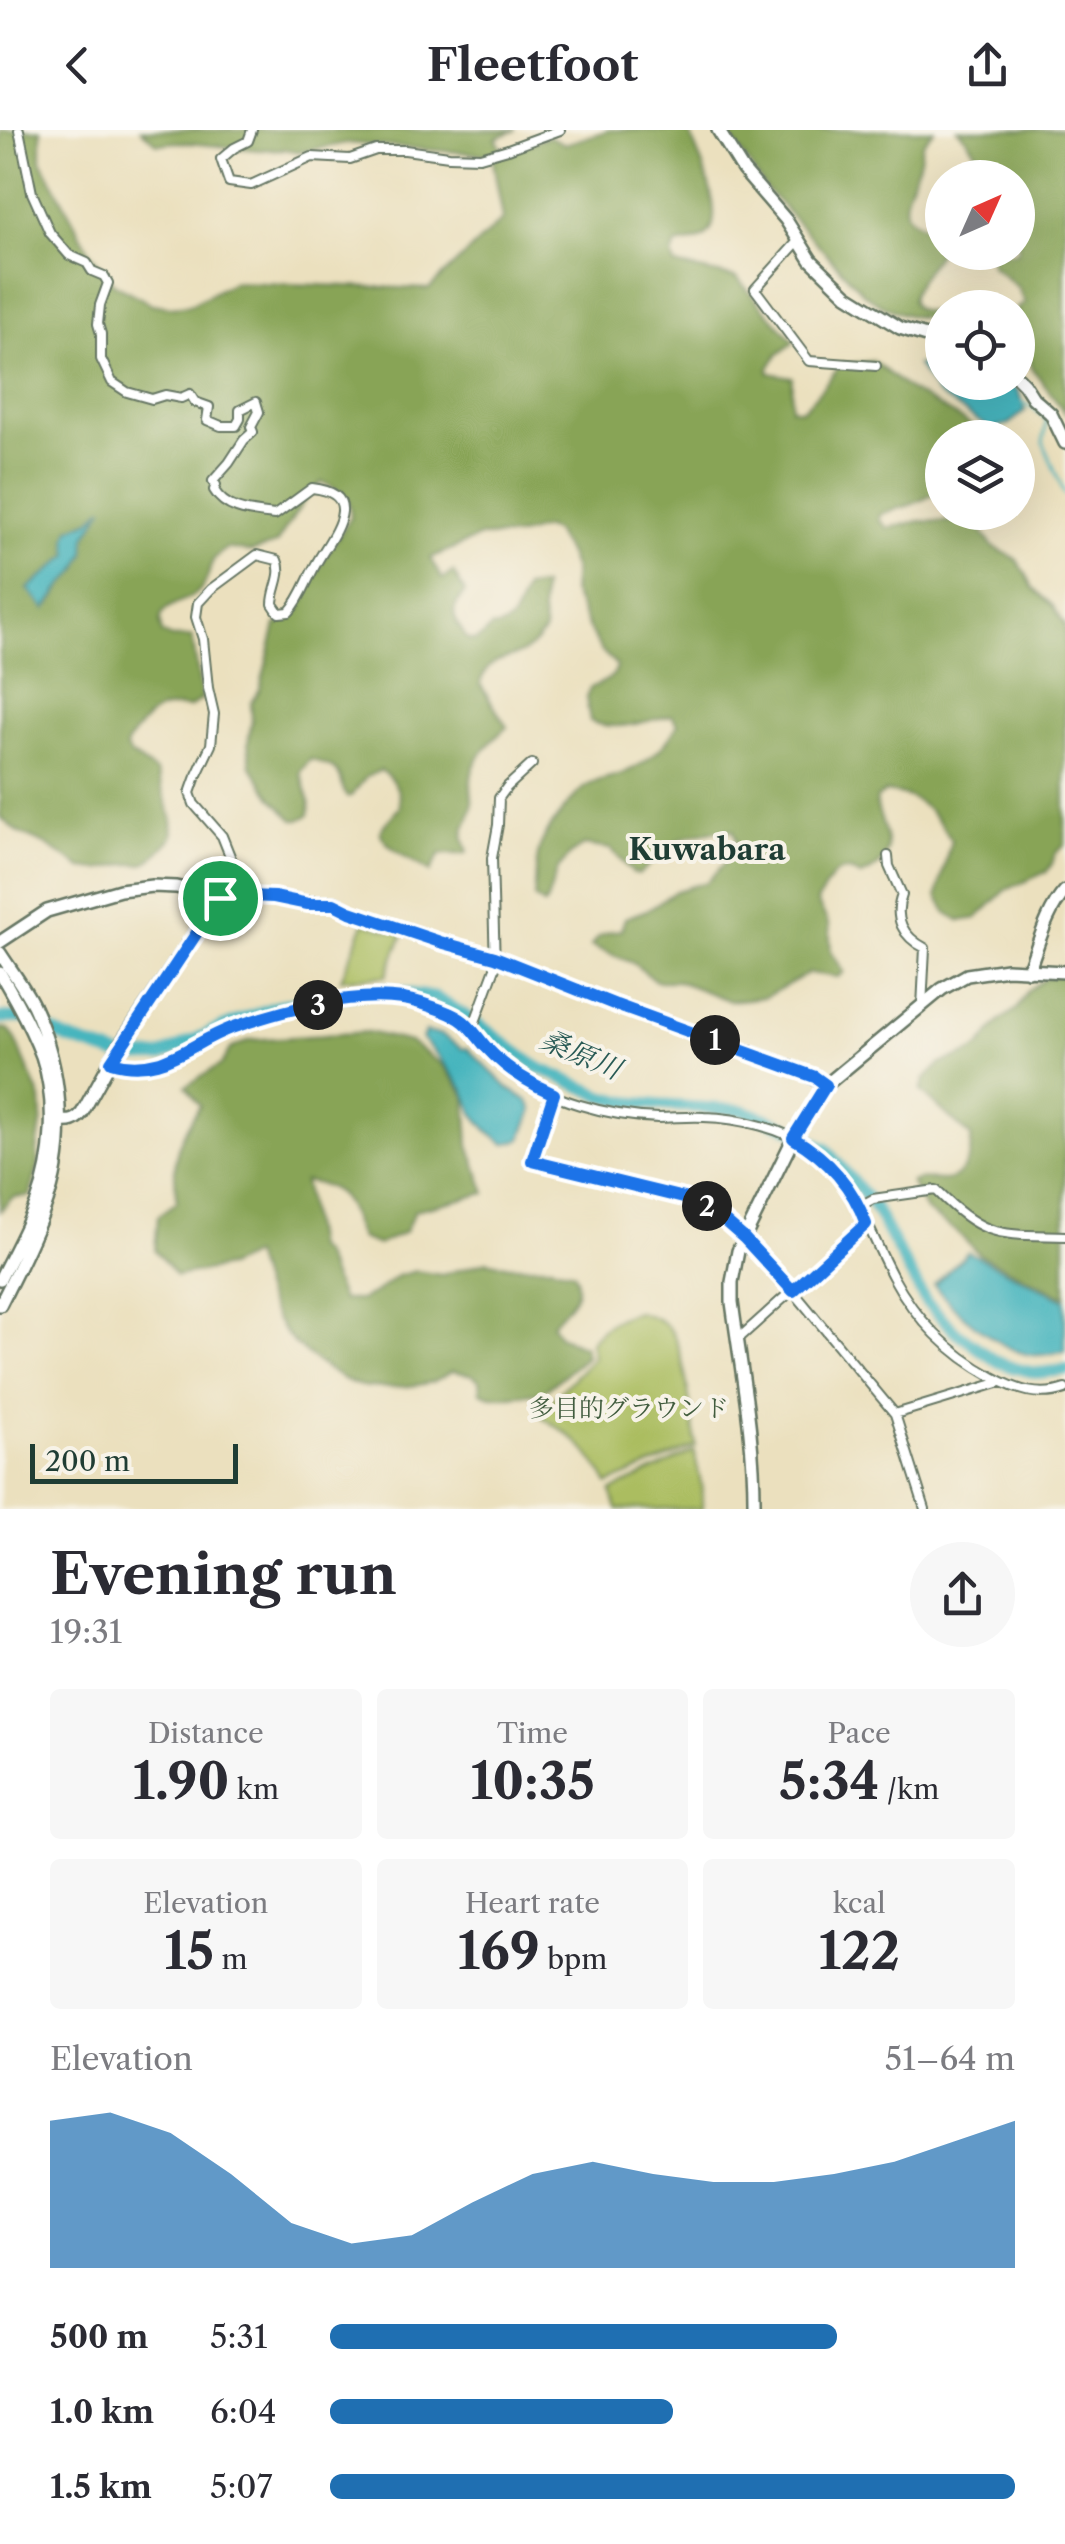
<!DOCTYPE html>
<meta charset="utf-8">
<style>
:root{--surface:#fff;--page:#f7f7f7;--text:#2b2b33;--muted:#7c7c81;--accent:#1f6fb2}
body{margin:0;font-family:"Libre Caslon Text","Noto Serif JP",serif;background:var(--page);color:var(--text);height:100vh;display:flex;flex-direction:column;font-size:38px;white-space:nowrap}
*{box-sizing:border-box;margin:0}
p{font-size:32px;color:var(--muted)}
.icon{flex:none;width:55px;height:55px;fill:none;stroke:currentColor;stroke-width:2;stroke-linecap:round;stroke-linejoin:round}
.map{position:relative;height:1379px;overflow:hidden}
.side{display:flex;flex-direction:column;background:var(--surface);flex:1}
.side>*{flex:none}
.needle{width:65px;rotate:45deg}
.tools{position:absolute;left:925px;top:30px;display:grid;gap:20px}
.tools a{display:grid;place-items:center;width:110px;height:110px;border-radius:50%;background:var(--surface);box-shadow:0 10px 40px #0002;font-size:50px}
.scale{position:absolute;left:30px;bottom:25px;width:208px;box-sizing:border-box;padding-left:10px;border:5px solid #1f3d34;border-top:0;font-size:28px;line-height:35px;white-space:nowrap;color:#1f3d34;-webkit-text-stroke:8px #f7f3e8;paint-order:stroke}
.pin{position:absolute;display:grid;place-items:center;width:85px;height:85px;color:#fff;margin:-42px;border:5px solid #fff;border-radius:50%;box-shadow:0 2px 10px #0007}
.km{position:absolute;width:50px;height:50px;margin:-25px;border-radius:50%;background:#222;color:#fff;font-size:28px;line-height:50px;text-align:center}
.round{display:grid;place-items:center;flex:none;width:105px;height:105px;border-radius:52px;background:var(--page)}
.headline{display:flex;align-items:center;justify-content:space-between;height:170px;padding:0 50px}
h1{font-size:55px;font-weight:700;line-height:75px}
.metrics{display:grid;grid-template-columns:repeat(3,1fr);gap:15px;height:170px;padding:10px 50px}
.metrics div{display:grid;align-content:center;border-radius:10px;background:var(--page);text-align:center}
.metrics b{font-size:50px;font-weight:700}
.metrics small{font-size:28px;font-weight:400}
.metrics p{font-size:28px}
.chart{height:280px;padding:20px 50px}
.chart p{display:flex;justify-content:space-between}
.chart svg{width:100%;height:180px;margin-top:10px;fill:var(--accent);opacity:.7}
ul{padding:0 50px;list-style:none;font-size:32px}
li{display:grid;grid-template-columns:160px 120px 1fr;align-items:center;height:75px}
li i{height:25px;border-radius:12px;background:var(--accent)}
header{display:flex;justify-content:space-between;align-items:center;height:130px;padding:0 50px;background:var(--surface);font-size:45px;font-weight:700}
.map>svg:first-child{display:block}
.green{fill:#abbd60;stroke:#657d4a;stroke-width:2.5}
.forest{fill:#88a456;stroke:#547045;stroke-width:2.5;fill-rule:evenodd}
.water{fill:#46b5be;stroke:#327979;stroke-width:2.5}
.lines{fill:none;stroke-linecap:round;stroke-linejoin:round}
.stream{stroke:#46b5be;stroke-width:2.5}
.river{stroke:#46b5be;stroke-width:12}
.street-casing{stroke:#667664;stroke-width:12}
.secondary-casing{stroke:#667664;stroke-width:16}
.street{stroke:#fff;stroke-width:8}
.secondary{stroke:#fff;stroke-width:11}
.route-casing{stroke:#fff;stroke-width:20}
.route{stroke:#1a73e8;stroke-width:12}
.labels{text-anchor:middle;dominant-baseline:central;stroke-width:8;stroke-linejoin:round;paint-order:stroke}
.park-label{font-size:25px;fill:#425d3f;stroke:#f7f3e8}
.water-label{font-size:28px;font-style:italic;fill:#295b56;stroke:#f7f3e8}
.quarter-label{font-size:30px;font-weight:bold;fill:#1f3d34;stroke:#f7f3e8}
</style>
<header><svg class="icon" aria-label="back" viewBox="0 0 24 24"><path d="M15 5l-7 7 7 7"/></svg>Fleetfoot<svg class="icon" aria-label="share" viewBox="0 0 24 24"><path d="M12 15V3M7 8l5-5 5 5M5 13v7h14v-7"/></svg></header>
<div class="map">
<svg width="1065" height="1379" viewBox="0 0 1065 1379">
<rect width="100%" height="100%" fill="#f7f3e8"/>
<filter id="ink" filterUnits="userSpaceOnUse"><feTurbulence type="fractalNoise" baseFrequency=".01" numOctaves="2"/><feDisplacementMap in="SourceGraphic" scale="20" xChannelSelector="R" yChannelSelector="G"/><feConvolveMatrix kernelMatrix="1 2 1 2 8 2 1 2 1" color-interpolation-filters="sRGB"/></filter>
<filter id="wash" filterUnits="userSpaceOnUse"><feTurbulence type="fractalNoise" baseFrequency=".0048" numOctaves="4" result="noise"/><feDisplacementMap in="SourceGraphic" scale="40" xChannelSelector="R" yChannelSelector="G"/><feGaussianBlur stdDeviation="2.25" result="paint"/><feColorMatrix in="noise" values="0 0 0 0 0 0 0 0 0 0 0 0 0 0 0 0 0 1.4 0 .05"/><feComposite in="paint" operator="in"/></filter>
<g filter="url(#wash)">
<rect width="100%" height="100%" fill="#ebe0be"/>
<path class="green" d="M364,793l39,11 -17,42 -45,3z
M638,1182c13,4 25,7 33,19 14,20 21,89 25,115l-88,38c-22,-39 -33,-46 -70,-70l55,-56 -3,-16c13,-17 28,-26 48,-30z
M694,1321l8,37v21h-85l-6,-18z"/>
<path class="forest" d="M0,0h41v30l49,92 24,32 38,20 19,3 19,-2 43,-23 196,7 74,-70 -11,-64 -145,-12 -47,9 -17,-3 -24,1 -81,-8 -20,2 -17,-14h375l-20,8 8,15 45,-17 16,8 45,-14h76l5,6c8,21 36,81 16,99 -8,7 -21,8 -31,10l-4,10 3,10 62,13 57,64 -17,13 -8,13v5l23,4 -1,31 10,2c16,-13 26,-29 39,-45l33,-4 35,28 84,48 -50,1v53c-12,4 -22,11 -35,15 -9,3 -18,4 -27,9l-1,5 9,8 31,-7 50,1 10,6 13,18 24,13 10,14 7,15 20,18 12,19v220l-10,9 -3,10 -6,8 -40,18 -29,28 -17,3 -14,-9 -9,-16 14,-56c-15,-26 -33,-46 -65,-48l-9,6 -1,6c10,33 25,55 -15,72 -26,-15 -33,6 -44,26l12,22 2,28 13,20 -6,5 -29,-4 -44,24 -35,4 -52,-20h-22l-23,-18 -42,-17c6,-11 18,-15 30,-16l4,-12 22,-8 29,-19 31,-9 27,-29 3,-10 -4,-13c-21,1 -46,3 -63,16 -11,8 -20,19 -31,28l-6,-1 -22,-24 -27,-4 -13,9 -14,16 -10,31 -3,4 -10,-7c2,-16 1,-41 7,-54 8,-17 29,-44 43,-56 13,-10 30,-10 44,-17 22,-10 39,-26 50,-47l-6,-9c-26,6 -56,18 -82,6l-4,-23 4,-10c11,-5 25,-9 27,-22l-16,-16 -9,-15 -20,-43 2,-22 -7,-18 -13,-21 -10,-3 -27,8 -37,1 -50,21 12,21 11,-7 12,20c-18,22 -11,25 2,47l7,2 9,-5 8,-9c23,4 27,-21 34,-39l17,-2v29l3,16c-7,10 -15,19 -26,23 -23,9 -30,4 -39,30l27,43c-16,14 -38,34 -36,58 0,9 2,14 1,23 -5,23 -14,18 -4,44l-5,2h-23l-10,18c-17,-12 -42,-21 -50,-40l4,-7 16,-18c0,-19 -5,-25 -19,-37l-15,7 -14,18 -4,2c-9,-10 -3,-13 -9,-22 -5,-9 -20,-12 -28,-16l-11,13 10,30 -1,13 -10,5h-5l-21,-21 -22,-33 -3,-23 4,-23 -1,-17 9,-14 16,-64 15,-7 8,-8 23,-48 28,-44c3,-20 -12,-29 -28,-36l-13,11 -33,51 -26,8 -23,-4c-4,4 -10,7 -13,11 -6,9 -4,20 -13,30 -15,17 -49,12 -39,44l10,5 20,-1 10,62 -13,9c-34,-5 -43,10 -62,35l-1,5 4,6 26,18 16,47 1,16 -3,5 -18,19 -9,5h-17l-27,6 -17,-2 -37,-24 -28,-12 -17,-15zM100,381l-14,26 -1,16 -9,19 -14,14 -11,18 -23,-15 41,-34 -2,-16 3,-10 21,-9z
M726,0h208c-19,19 -9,16 -16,36 -15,37 -26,56 24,63 0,6 2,11 0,16 -4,17 -59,65 -10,67l5,4c-27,5 -51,-7 -73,-22l-98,-105z
M958,0h107v283l-33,-45 -6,-27h-8l-1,-33 8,-5 -8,-16 -26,-22v-12l27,-1v-74l-27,-1 -24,-38z
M1057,845l8,2v320l-85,-42 -23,-23 -31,-21 -15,-29c12,-5 19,-2 32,-2 21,-1 29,-24 28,-43l-50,-46 4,-12 15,-15 32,-12 8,-6 20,-25 17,-12 11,-19 18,-12z
M0,898l8,1 7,9 26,61 1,19 -5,33 2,13 -9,32 -17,1 -13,14z
M368,902l42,10 34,24 22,30 3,49 17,48 -71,17 -10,22 -27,13 -18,-7c-16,-38 -12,-50 -56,-57l11,67 7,6 20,46h18l15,-7 22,-17 19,-5 26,4 45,-14 23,5h41l23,6c11,25 -9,34 -22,52l7,12 25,11 2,10 -43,35 -31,4h-21l-10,-4 -1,-11 -7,-6 -21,-4c-7,4 -14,9 -21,11 -16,5 -53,7 -69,4 -24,-5 -68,-39 -81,-59 -15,-22 -20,-46 -28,-72l-26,12 -51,9 -21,-26 3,-34 19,-14c-5,-48 -2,-56 23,-97l-14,-19 36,-22 8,-15 20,-9z"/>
<path class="water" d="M942,230v22l60,1 16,7 7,21 -16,13 -18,5 -54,-35 -20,-29z
M104,377l-18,30 -1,16 -9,19 -14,14 -16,23 -18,-20 41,-34 -2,-16 3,-10 21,-9z
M425,902l17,3 21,14 4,-1 42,41 20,12 4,9 -12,30 -16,4 -17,-13 -15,-18 -8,-22 -25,-33 -18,-19z
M968,1122l97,48v52c-10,1 -22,4 -33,3 -31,-3 -80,-46 -98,-70z"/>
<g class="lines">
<path class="stream" d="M1020,272l14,6 13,12 -4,22 22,53"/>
<path class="river" d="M0,888h26l42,21 55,18 38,-1 54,-26 64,-25 105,-16 52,9 40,24 61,45 66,29 25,6 31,3 83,5 41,15 42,23 48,57 53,97 30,30 40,29 18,7 23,5 28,-3"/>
</g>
</g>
<g filter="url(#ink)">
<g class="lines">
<g class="street-casing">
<path id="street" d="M19,0l13,63 18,40 19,22 18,8 5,8 12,5 4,7 -8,22 -2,19 3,10v25l11,23 15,10 25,7 13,-4 16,3 9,-4 5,8 14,5 -2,13 14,6h15l4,-7v-9l16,-8 3,10 -8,15 2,5 -9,8 -15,23 -16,18 3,4 -2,5c12,21 37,22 61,25l37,-27c57,6 18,50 4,76 -9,16 -15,35 -27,48l-10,1 -6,-9c0,-16 11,-29 4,-44l-20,-5 -46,34 -13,14 -2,14 7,22 5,49 6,26 -3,31 -16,34 -5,14 4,11 28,32 10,25 -2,15 -10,21
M252,0l-4,11 -14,7 -13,11 8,23 22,3 61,-28 38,2 26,-9h29l44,6 31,1 28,-8 52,-19
M799,110l-44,49 54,72 67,5
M532,634l-25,23 -8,11 -1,27 -6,33 3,110 -23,62c11,13 23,28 36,39 40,32 100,47 150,49 15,0 31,-2 46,-1 35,1 79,11 108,32 43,31 57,84 81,128 23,43 58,77 100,100 23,13 47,21 72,12
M888,726l1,10 13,29c-9,23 1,42 23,53l-3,59
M111,932c48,14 75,-15 116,-32 64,-26 190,-55 245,0
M554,965l-22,66 165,39 19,13 28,25 49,53 102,123 30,95
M860,1076l13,-7 63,-9c49,49 63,44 129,46
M737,1210l129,-116
M895,1284l106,-32"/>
</g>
<g class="secondary-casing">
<path id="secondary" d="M718,0l25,40 43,50 25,40 36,35 53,33 42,13
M1018,248l6,6 9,14 18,16 14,29
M0,812l47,-31 73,-21 32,-4 24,1 44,10h54l33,6h28l15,9 90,30 55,15 121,48 182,65 28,15
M0,823c11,17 24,34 33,52 29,62 36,138 12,202 -12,34 -29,66 -45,98
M1028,841c10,-25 18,-59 37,-80
M0,843c16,27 31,54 42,83 15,44 11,103 -5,146 -10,26 -24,51 -37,77
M60,991c10,1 15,0 22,-8l37,-67 101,-149
M754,1379c1,-69 -13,-139 -22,-207v-20l6,-31 55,-112 33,-54 116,-96 25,-14 40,-6 58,3"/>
</g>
<use href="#street" class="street"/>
<use href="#secondary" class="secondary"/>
</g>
</g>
<g class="lines" filter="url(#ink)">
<g class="route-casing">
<path id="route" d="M248,766l26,1 34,7h26l16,8 90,30 55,15 121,48 199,72 11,8 -33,53c34,20 60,49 73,86l-73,67 -49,-53 -40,-35 -172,-42 22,-67c-26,-11 -49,-26 -68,-47 -8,-9 -16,-22 -26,-28 -12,-8 -43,-18 -57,-20 -52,-8 -123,12 -172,29 -43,16 -70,49 -120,34l109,-164z"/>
</g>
<use href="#route" class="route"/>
</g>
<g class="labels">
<g class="park-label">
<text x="629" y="1278">多目的グラウンド</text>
</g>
<g class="water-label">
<text transform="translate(581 924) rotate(23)">桑原川</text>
</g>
<g class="quarter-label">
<text x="707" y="719">Kuwabara</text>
</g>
</g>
</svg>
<div class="tools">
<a><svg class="needle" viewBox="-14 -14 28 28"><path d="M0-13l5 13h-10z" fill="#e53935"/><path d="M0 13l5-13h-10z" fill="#7c7c81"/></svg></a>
<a><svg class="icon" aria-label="locate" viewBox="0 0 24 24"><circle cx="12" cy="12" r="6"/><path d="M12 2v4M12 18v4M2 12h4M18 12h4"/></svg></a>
<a><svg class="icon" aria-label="layers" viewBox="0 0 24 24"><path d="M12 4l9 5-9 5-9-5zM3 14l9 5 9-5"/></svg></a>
</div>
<div class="scale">200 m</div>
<div class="pin" style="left:220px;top:768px;background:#1e9e55"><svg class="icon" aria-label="arrive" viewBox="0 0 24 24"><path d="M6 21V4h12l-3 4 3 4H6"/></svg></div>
<b class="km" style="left:715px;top:910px">1</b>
<b class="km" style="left:707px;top:1076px">2</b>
<b class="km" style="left:318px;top:875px">3</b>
</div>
<section class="side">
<div class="headline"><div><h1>Evening run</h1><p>19:31</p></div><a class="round"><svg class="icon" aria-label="share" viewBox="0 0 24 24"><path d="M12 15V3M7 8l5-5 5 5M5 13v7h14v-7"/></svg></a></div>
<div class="metrics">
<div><p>Distance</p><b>1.90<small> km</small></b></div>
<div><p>Time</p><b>10:35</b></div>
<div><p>Pace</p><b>5:34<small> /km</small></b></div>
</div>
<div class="metrics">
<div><p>Elevation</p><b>15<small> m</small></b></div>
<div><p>Heart rate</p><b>169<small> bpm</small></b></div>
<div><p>kcal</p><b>122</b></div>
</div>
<div class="chart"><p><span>Elevation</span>51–64 m</p>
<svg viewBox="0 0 160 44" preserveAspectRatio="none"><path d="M0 44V8L10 6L20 11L30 21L40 33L50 38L60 36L70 28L80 21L90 18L100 21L110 23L120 23L130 21L140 18L150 13L160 8V44z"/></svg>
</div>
<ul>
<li><b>500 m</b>5:31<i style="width:74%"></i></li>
<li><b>1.0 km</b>6:04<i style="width:50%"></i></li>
<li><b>1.5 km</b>5:07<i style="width:100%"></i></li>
</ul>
</section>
